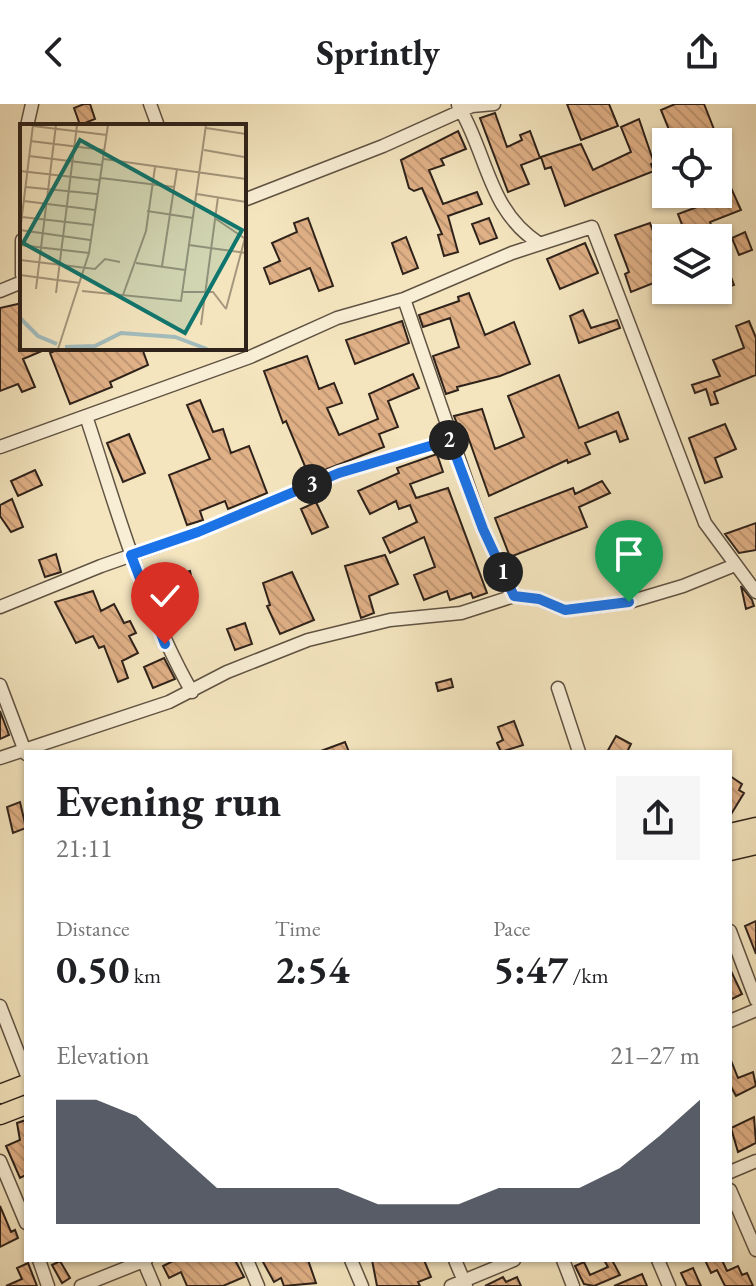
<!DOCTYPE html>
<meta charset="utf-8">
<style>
:root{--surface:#fff;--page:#f6f6f6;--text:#202124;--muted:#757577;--accent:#111827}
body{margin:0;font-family:"EB Garamond",serif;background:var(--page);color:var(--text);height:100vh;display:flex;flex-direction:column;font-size:30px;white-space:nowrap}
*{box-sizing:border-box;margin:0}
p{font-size:26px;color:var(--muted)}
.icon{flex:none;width:44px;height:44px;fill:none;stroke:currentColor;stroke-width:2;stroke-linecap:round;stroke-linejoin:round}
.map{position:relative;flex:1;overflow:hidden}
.drawer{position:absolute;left:24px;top:646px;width:708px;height:512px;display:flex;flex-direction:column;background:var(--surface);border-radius:0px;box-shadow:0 2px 6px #0004}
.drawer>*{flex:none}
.tools{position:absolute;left:652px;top:24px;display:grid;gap:16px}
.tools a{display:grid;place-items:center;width:80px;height:80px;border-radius:0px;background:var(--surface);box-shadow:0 2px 6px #0004;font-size:40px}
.pin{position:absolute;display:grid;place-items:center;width:68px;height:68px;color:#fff;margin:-82px -34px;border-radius:50% 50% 50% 0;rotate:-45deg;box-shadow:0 0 8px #0007}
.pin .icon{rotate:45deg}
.km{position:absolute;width:40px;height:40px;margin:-20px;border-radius:50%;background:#222;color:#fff;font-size:22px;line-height:40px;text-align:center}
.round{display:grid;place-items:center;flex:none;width:84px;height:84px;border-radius:0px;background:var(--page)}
.overview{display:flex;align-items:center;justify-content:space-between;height:136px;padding:0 32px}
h1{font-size:44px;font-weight:700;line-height:60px}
.figures{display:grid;grid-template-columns:repeat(3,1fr);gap:12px;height:136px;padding:8px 32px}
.figures div{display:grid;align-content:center}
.figures b{font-size:40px;font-weight:700}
.figures small{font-size:22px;font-weight:400}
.figures p{font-size:22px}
.chart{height:224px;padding:16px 32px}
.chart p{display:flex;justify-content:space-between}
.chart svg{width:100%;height:144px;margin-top:8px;fill:var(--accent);opacity:.7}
header{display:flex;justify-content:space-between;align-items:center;height:104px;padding:0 32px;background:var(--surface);font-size:36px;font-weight:700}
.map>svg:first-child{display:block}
.building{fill:url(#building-back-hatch);stroke:#2e221a;stroke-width:2}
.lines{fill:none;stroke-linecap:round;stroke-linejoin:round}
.minor-casing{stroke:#605343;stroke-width:15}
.highway-casing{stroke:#2e221a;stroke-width:21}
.minor{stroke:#f8eed5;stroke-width:12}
.highway{stroke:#f4e5bf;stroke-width:18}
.route-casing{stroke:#fff;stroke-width:16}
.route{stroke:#1a73e8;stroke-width:10}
.inset-river{fill:none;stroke:#a2bcbd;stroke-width:4}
.inset-road{fill:none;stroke:#a5977d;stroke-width:2}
.view{fill:#0f766e;fill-opacity:0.15;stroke:#0f766e;stroke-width:4}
.inset-edge{fill:none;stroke:#2e221a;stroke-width:4}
</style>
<header><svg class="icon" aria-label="back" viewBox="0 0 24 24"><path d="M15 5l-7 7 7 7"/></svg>Sprintly<svg class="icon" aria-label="share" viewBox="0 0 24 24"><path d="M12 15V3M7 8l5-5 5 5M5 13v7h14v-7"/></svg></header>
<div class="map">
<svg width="756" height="1182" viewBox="0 0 756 1182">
<defs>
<pattern id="building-back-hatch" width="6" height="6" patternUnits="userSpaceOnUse" patternTransform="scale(2)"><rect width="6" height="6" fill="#e0b086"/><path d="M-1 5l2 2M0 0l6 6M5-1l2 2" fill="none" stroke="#c09773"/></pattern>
</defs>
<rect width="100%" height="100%" fill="#f4e5bf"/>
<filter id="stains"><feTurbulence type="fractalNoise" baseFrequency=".0025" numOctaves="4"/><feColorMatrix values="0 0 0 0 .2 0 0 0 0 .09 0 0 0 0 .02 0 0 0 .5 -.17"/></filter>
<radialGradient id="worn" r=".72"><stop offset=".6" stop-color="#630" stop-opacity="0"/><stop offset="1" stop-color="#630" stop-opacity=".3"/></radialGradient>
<path class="building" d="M84,0h6l5,15 -15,6 -6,-17z
M567,0h42l9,22 -37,14z
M675,0h29l15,38h-14l-5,-12 -14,6 2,6h-14l-13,-32z
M495,9l12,34 15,-7 -2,-5 10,-4 10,27 -19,7 8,19 -21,8 -28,-74z
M639,15l15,44 -3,1 3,7 -89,35 -14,-39 -6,2 -4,-12 40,-13 12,26 38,-18 -10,-25z
M458,27l8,18 -25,10 3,6 -15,5 14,34 34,-12 5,12 -34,12 10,36 -14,4 -6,-21 4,-1 -13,-30 -7,-16 -8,3 -5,-3 -8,-28z
M731,84l10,22 -31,12 5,13 -28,3 -9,-24 33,-12 -2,-5z
M308,114l25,68 -14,5 -9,-23 -40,16 -6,-16 16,-7 -8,-18 25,-11 -3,-9z
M489,114l8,20 -17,6 -8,-20z
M650,119l16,44v11l-35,14 -6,-18 4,-2 -14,-37z
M745,128l7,18 -13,5 -7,-17z
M406,133l12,31 -15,6 -11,-31z
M585,139l13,30 -38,16 -13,-30z
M724,155l10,26 -12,4 -4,-28z
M469,189l16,42 29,-13 16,42 -30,12 -43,11 1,3 -12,4 -13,-38 26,-9 -9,-29 -27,9 -4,-12 40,-14 -1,-4z
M22,199v45h27l-26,11 12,28 -13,5 -4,-8 -18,7v-83z
M583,206l8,18 26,-8 3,8 -41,15 -9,-27z
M402,217l7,22 -54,21 -9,-24z
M749,217l7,17v37l-42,17 4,11 -7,2 -5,-16 -11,4 -3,-8 28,-9 -7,-16 31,-12 -8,-22z
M61,244h81l6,17 -38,17 2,5 -42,17 -20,-51z
M307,252l12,33 15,-6 8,20 -15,5 12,27 39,-16 -9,-25 44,-20 6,14 -31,13 10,26 -19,7 5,13 -75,29 -23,-55 -3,2 -19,-52z
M559,271l20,53 39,-16 10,27 -8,3 -4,-11 -31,12 5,11 -22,9 -1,-3 -78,36 -22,-62 -5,2 -8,-20 28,-7 13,40 29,-12 -16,-41z
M200,296l13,32 10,-3 8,24 18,-7 18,47 -39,16 -3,-8 -25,10 3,9 -16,5 -18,-50 41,-16 -23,-54z
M725,320l11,25 -21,9 7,19 -17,6 -16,-45z
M129,330l16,39 -22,9 -16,-39z
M437,350l6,18 -33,12 6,14 32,-10 39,105 -14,5 -2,-5 -21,7 -3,-9 -23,9 -10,-25 21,-8 -11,-30 -34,16 -7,-15 34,-16 -7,-17 -11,4 -3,-8 -26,13 -12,-23 41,-18 -2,-5z
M35,366l7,15 -24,11 -7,-15z
M602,377l8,12 -31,14 8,20 -77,30 -15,-39 78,-30 2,6z
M12,395l11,28 -12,5 -11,-16v-11z
M316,398l12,25 -16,7 -11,-25z
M756,419v27l-17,3 -14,-19z
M56,450l5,18 -16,5 -6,-17z
M385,451l13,29 -29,12 5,17 -13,5 -16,-52z
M190,467l2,9 -18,5 -2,-9z
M292,468l22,48 -34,14 -13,-28 3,-1 -7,-22z
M741,482l11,14 2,6 -8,3z
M93,487l8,20 13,-7 10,19 6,-2 6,12 -7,3 9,17 -16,8 6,17 -10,4 -14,-36 -5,2 -6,-12 -17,7 -21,-41z
M245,519l7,21 -17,6 -8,-21z
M164,554l11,21 -22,9 -9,-21z
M451,575l2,8 -15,4 -2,-8z
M0,607l9,24 -9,4z
M514,617l9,24 -22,7 -4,-9 6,-3 -5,-13z
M616,632l15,8 -4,8h-20z
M345,638l4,10h-27l-1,-1z
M730,672l12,8 -3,6 5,3 -14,23z
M20,698l6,26 -13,5 -6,-26z
M756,817v33l-11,-28z
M730,865l12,25 -12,6z
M730,954l8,20 15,-6 3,14 -20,10 -6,-11z
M754,1013l2,26 -18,9 -7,-24z
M26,1016v55l-6,3 -14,-32 14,-6 -3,-17z
M0,1102l11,26 4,-2 3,8 -18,9z
M175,1156h60l9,17 -21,9h-36l-6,-14 -12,6 -6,-12z
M267,1156h41l8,23 -32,3 -3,-8 -7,4 -11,-20z
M372,1156h52l7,17 -13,5 2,4h-43z
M604,1156h8l8,15 -26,11 -10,-2 -9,-18 9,-4 6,13 18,-8z
M705,1156h17l5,11 11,-5 4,9 5,-2 6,13h-28l-8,-16 -6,3z
M60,1157l10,17 -8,5 -10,-18z
M28,1159l9,23h-31l16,-7 -5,-11z
M693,1164l8,18h-14l-6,-13z
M642,1170l5,12h-33z
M503,1173l3,5 11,-5 4,9h-36z"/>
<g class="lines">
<g class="minor-casing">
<path id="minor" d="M150,0l8,22
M458,1c30,49 29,105 82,139
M27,22l5,-22
M244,96l139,-54 89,-40 22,-2
M22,136v35
M0,187l22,-9
M404,195l79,230 31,67
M86,312c31,94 57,190 106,276
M0,343l250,-90 87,-39 67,-19 108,-46 80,-26 113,296 51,69
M0,503l101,-41 97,-34 141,-59 111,-33
M0,581l26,69
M558,584l21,64
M0,654l169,-56 58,-30 81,-32 82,-20 71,-7 53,-17 25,3 26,11 64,-8 54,-16 52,-21
M730,827l26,69
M0,902l26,67
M730,917l26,-11
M0,1057l26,62
M730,1068l26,-11
M730,1086l26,60
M39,1156l9,26
M143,1156l11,26
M247,1156l11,26
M351,1156l11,26
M455,1156l11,26
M563,1156l10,26
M658,1156l11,26
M81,1182l65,-26
M451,1182l63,-26"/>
</g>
<g class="highway-casing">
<path id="highway" d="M730,729l26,-6
M730,747l26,-6
M0,990l26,-10
M0,1011l26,-10"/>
</g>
<use href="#minor" class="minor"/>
<use href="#highway" class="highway"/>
</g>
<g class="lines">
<g class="route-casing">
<path id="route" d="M165,540l-34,-89 67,-23 141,-59 111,-33 33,89 31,67 25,3 26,11 64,-8"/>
</g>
<use href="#route" class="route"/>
</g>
<g transform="translate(20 20)">
<rect width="226" height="226" fill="#f4e5bf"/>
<path class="inset-river" d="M0,194l18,18 19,8M45,223l30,-1 26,-13 54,4 32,12"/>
<path class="inset-road" d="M13,2l74,9M186,4l40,6M10,17l74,9M184,26l40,7M9,32l73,9M84,35l142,20M0,47l79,9M81,54l73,9M6,63l71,7M177,70l49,8M4,77l71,9M127,87l46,7M2,93l71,8M196,95l28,19M0,106l70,10M0,108l13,-107M0,121l69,8M169,121l57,8M0,136l75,9 10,-10 15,3M116,139l49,7M142,142l15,-97M0,151l60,8M16,165l20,-164M62,167l99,10 25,-176M163,168h30l13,17M36,169l21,-168M103,171l23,-64 9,-64M206,185l20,-75M181,201l17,-128M38,225l31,-96 19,-128"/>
<path class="view" d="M60,16l162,90 -57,103 -162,-90z"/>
<rect width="226" height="226" class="inset-edge"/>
</g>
<rect width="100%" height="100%" filter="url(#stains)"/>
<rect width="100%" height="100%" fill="url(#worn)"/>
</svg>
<div class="tools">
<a><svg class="icon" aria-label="locate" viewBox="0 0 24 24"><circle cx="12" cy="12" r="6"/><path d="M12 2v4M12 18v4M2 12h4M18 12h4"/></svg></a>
<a><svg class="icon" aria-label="layers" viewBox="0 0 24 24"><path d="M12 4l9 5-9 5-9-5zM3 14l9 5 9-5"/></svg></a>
</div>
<div class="pin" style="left:629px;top:498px;background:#1e9e55"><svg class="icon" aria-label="arrive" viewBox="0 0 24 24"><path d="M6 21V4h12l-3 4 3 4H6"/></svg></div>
<div class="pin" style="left:165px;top:540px;background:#d93025"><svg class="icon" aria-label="check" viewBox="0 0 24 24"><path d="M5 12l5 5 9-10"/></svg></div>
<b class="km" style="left:503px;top:468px">1</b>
<b class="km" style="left:449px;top:336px">2</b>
<b class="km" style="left:312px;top:380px">3</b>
<section class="drawer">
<div class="overview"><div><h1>Evening run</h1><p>21:11</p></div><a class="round"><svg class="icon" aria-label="share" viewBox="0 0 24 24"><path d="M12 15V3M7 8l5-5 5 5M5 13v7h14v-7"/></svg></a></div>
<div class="figures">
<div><p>Distance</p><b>0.50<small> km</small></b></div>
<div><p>Time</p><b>2:54</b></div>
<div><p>Pace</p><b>5:47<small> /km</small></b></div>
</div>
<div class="chart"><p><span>Elevation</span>21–27 m</p>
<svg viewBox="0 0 160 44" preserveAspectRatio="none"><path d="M0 44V6L10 6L20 11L30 22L40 33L50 33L60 33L70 33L80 38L90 38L100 38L110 33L120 33L130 33L140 27L150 17L160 6V44z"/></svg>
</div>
</section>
</div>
